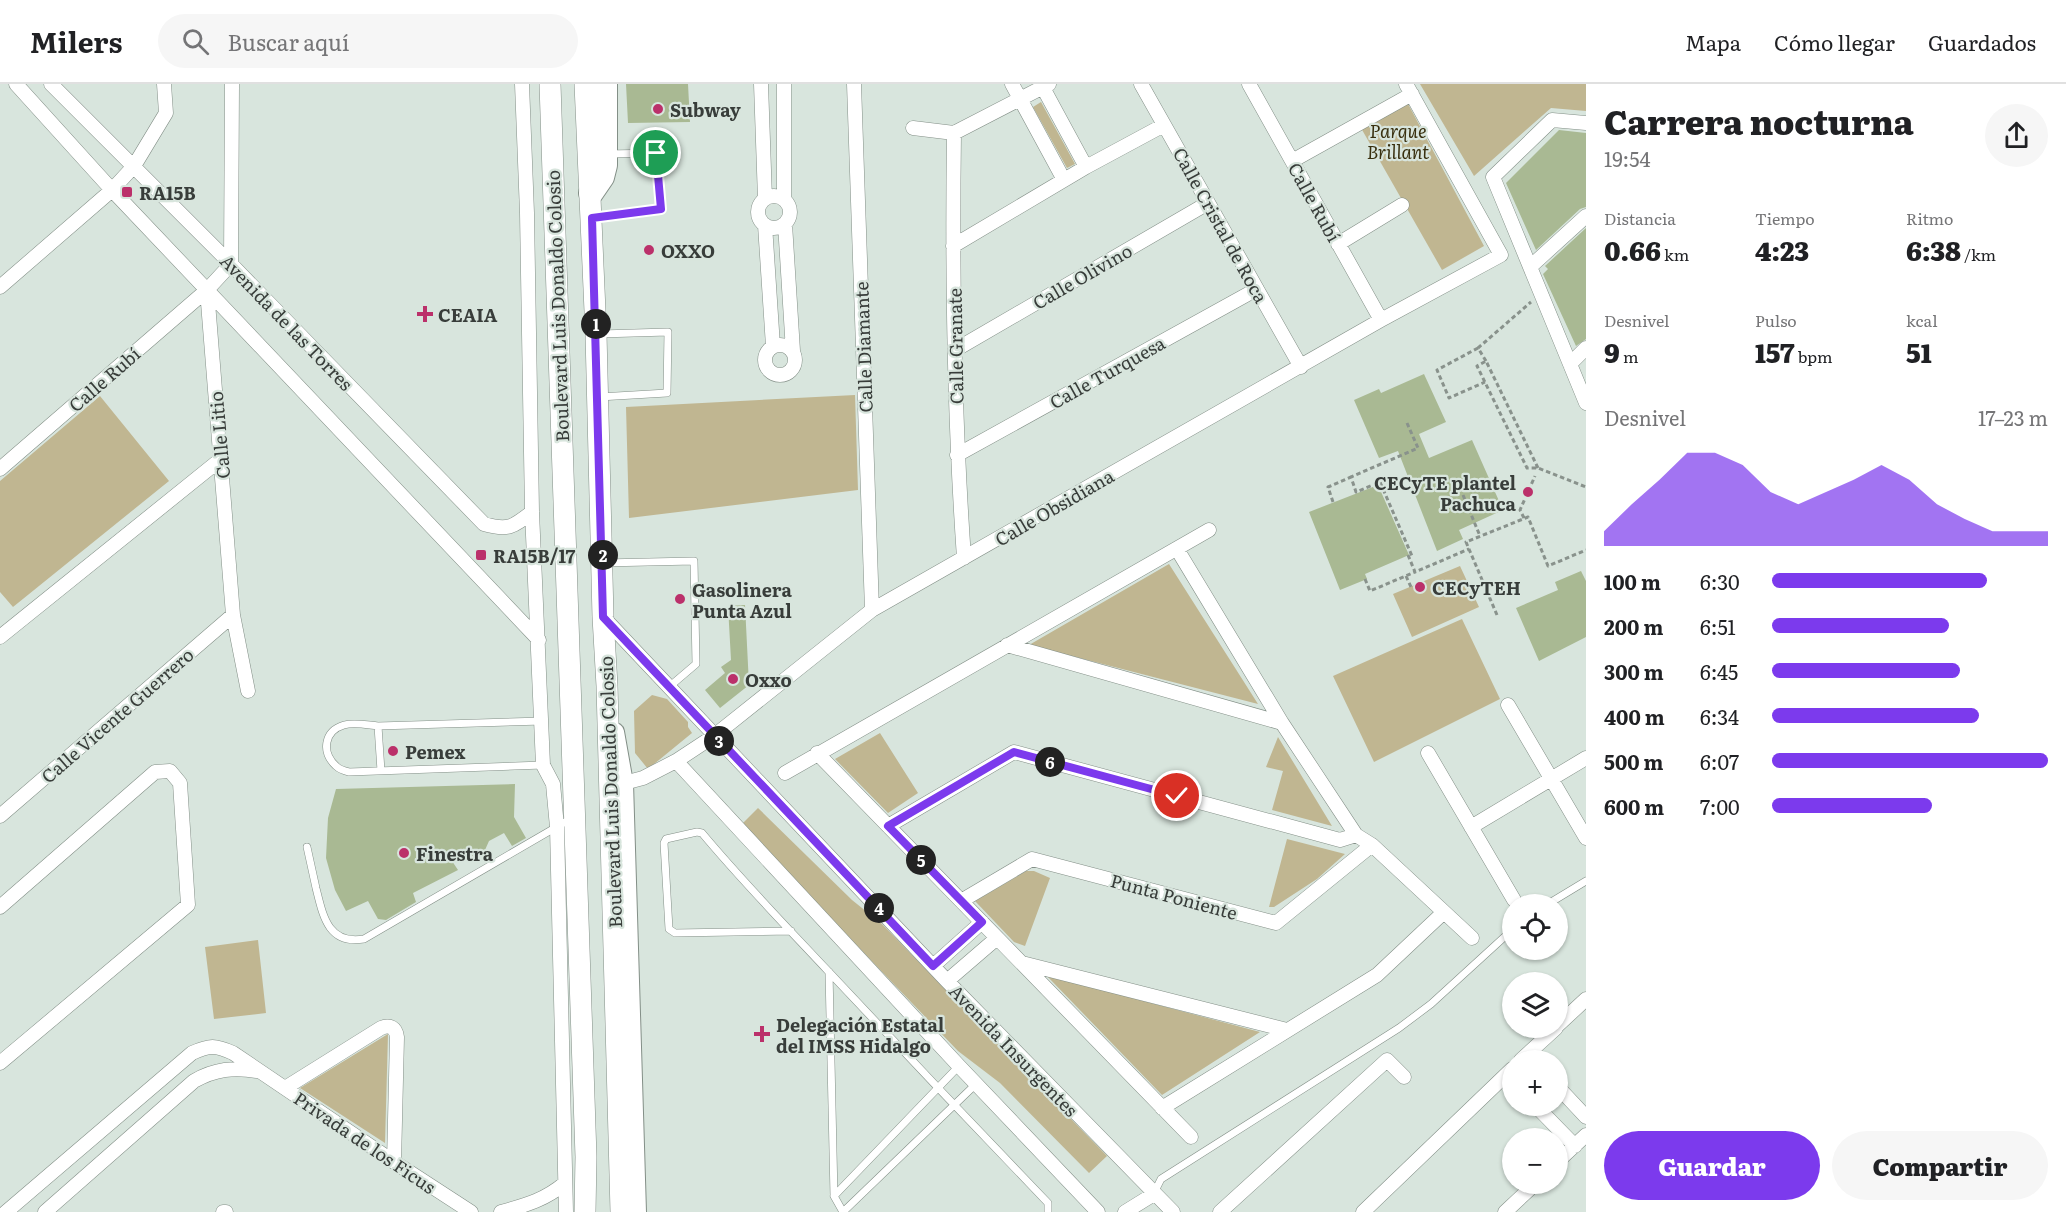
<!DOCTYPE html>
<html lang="es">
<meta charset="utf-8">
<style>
:root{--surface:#fff;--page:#f6f6f6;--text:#202124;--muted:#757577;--line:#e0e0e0;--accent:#7c3aed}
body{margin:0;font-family:Literata,serif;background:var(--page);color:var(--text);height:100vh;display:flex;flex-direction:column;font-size:22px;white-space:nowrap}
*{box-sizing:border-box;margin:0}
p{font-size:20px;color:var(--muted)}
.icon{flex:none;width:33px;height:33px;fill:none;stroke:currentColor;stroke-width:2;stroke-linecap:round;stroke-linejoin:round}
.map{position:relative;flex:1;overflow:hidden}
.panel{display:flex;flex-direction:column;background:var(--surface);width:480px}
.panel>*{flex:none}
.tools{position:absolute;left:1502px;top:810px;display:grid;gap:12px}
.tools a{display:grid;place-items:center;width:66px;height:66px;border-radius:50%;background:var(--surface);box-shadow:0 2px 4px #0004;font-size:30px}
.pin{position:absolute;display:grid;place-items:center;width:51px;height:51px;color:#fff;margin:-26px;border:3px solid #fff;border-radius:50%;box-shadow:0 2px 6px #0007}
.km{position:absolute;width:30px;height:30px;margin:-15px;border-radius:50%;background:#222;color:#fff;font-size:16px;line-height:30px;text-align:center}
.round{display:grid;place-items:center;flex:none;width:63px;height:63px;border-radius:32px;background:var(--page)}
.headline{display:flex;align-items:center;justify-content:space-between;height:102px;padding:0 18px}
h1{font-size:33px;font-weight:800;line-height:45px}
.metrics{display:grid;grid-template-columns:repeat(3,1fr);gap:9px;height:102px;padding:6px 18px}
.metrics div{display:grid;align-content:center}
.metrics b{font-size:26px;font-weight:800}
.metrics small{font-size:16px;font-weight:400}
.metrics p{font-size:16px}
.chart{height:168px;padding:12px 18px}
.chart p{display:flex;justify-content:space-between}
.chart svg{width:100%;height:108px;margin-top:6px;fill:var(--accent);opacity:.7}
.action{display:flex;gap:12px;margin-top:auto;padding:12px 18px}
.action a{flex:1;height:69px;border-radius:36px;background:var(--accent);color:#fff;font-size:24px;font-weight:800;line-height:69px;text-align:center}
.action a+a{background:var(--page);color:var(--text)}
ul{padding:0 18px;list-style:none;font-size:20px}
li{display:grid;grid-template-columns:96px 72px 1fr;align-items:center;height:45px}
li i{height:15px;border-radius:8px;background:var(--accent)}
header{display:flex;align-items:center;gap:36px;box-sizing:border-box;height:84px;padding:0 30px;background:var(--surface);border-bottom:2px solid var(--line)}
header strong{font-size:28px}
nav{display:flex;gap:33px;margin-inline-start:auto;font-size:21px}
.search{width:420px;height:54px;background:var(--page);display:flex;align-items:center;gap:15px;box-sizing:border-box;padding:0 21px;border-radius:33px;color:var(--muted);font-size:22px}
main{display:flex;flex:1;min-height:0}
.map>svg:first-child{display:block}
.green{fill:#c0b691}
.building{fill:#a9b993}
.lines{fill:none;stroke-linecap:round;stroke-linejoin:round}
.lane-casing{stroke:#838f87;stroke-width:8}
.street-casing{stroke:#838f87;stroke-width:15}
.secondary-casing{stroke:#838f87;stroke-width:20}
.primary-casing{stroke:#838f87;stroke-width:22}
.highway-casing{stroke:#838f87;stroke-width:26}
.path{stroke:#89928c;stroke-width:3;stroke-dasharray:4.5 3;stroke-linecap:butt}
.lane{stroke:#fff;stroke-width:7}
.street{stroke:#fff;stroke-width:14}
.secondary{stroke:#fff;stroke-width:18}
.primary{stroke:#fff;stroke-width:21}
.highway{stroke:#fff;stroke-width:24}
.route-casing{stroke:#fff;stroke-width:12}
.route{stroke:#7c3aed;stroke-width:8}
.poi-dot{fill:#bb306a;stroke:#d8e5dd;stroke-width:2}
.labels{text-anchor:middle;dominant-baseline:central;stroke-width:4.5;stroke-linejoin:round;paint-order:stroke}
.poi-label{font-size:18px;font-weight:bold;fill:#383d3a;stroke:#d8e5dd;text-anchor:start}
.park-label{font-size:18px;font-style:italic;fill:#39300f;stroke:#d8e5dd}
.street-label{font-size:18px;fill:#383d3a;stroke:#d8e5dd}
</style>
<header>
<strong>Milers</strong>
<div class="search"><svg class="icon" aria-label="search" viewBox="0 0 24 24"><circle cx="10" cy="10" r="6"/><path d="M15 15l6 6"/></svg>Buscar aquí</div>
<nav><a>Mapa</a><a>Cómo llegar</a><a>Guardados</a></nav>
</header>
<main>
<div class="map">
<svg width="1586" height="1128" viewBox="0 0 1586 1128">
<rect width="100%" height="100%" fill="#d8e5dd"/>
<path class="green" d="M1420,0h166v27l-35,-3 -77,68z
M1041,18l34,62 -8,4 -34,-61z
M1407,18l77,144 -42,24 -81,-142z
M855,311l3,95 -229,28 -3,-111z
M100,312l69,85 -156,126 -13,-15v-111z
M1169,480l89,140 -229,-59z
M1460,482l19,41 -67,30 -19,-43z
M1462,535l38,80 -126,63 -41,-86z
M652,611l15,4 21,23v5l4,6 -44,36 -13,-16 -1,-42z
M880,649l38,60 -30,20 -53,-54z
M1278,653l54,89 -60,-16 11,-39 -17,-4z
M758,724l94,92 30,24 225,232 -18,17 -89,-90 -42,-32 -217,-226z
M1287,755l58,15 -28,25 -43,28h-5z
M1026,787h8l16,7 -25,68 -11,-4 -39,-41z
M258,856l8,73 -52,6 -9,-72z
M1046,891l214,57 -98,63z
M388,950l-3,109 -85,-55z"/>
<path class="building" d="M626,0h62l2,38 -62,1z
M1559,46l27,3v74l-6,2 -44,41 -30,-67z
M1586,144v111l-10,7 -33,-72 5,-5 -3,-3z
M1424,290l22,48 -27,12 10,24 43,-18 31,70 -44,20 4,9 -26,12 -39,-100 -19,7 -25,-58 25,-11 2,4z
M1378,401l31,70 -44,19 2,5 -27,11 -31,-78z
M1581,487l5,10v56l-47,24 -23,-53 42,-18 -3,-8z
M745,521l4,80 -29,23 -15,-18 20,-17 -4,-6 10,-7 -3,-54z
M515,700l-1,33 12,21 -14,8 -8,-13 -15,8 -4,9 -7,7 -26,4 6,9 -45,23 3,9 -30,18 -8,-1 -10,-18 -22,10 -11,-21 -9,-32 2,-40 8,-29z"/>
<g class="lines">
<g class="lane-casing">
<path id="lane" d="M594,133l67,-8 -5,-56 -48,1
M599,313l68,-4 1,-61 -68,2
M603,479l91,-2 2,103 -27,23
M543,637l-165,5c-11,-1 -24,-4 -34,-1 -20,6 -23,27 -8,41 3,3 9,5 13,6l194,-7
M378,642l3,45
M307,763c3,14 6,27 9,41 7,28 12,57 48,51l208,-121
M1548,820l38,-23
M791,847l-116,2 -6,-4 -5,-86 2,-4 31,-7 5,1c40,48 83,92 126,138 73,78 146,155 220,232v9
M829,888l5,224 9,16
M1154,1109l7,-14 238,-151 32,-24 81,-74
M834,1112l125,-130
M843,1128l133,-128"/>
</g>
<g class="street-casing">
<path id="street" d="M16,0l96,106 427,450
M51,0l180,180 253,260c24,7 29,3 48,-12
M522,0l5,129 5,299 11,253 10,19 4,43 9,385
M761,0l4,115
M784,0v115
M854,0l18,526
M1012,0l52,96
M1041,0l45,83
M1141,0l160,283
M1249,0l132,236
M1586,39l-34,-3 -59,57 93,226
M913,44l41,5 95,-49
M954,49c-2,142 0,283 10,425
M1292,77l120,-67
M758 128a16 16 0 1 1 32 0a16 16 0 1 1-32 0Z
M785,140l8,127
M765,141l8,121
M1338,160l64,-39
M953,162l133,-79 78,-42
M231,180l1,-180
M1530,183l56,-51
M0,203l112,-97 22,-24 32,-53 -2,-29
M207,206l26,325 15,76
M765 276a15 15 0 1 1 30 0a15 15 0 1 1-30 0Z
M955,266l253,-147
M1570,280l16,-16
M957,371l300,-166
M0,385l207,-179 24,-26
M1177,465l105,174 74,112 16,10 100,93
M603,533l344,364 226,231
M0,553l221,-178
M1007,561l275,78
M1508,621l78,133
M817,669l374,384
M1428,669l86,147
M676,677l283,305 139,146
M785,689l424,-243
M624,699l19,-5 33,-17 38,-25 158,-126 509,-290 120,-65 -95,-171
M0,732l233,-201
M888,742l126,-74 326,88 16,-5
M1471,743l115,-69
M961,817l71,-42 244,64 96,-78
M0,823l155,-135 15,-1 10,12 8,122 -188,158
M1022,879l265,67
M933,882l49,-44
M947,897l50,-43
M1557,942l29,-27
M1521,976l35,-32
M1557,1002l29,31
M285,1004l96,-60c9,-4 15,0 16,9l-3,125
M1536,1022l39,40
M1162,1024l215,-133 67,-63
M1557,1078l29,-27
M6,1128l186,-159c18,-8 23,-8 41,0l161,109 77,50
M45,1128l149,-131c21,-12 40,-14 63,-10
M223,1128h3
M501,1128c25,-7 44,-12 64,-29
M1125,1128l29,-18
M1220,1128l167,-152 17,17
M1363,1128l149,-143
M1505,1128l30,-28"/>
</g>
<g class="secondary-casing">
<path id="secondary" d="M615,648l9,51 13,429"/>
</g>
<g class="primary-casing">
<path id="primary" d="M550,0l36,1073 -1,55
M585,0l11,250 7,283 4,69 14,526"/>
</g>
<g class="highway-casing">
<path id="highway" d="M591,109l11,-16 3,-12v-81"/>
</g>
<path class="path" d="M1478,264l-41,22 12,28 36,-16
M1486,277l-8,-13 53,-46
M1407,339l11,25 -67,29 5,15 24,-10 32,74 -3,2
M1538,384l-52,-107 -9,5 50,102h11l48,19
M1463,411l17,41
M1333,418l-5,-15 23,-10
M1524,434l-4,-8 15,-34
M1408,471l7,17 54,-23
M1406,492l5,11
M1365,495l5,12 45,-19
M1497,531l-31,-73 62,-25 20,49 38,-16"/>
<use href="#lane" class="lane"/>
<use href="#street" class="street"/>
<use href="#secondary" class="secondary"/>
<use href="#primary" class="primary"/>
<use href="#highway" class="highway"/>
</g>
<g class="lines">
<g class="route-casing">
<path id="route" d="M656,69l5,56 -69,9 11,399 330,349 49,-44 -94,-96 126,-74 163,44"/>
</g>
<use href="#route" class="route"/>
</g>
<g class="poi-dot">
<circle cx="658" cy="25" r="6"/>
<rect x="121" y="102" width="12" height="12" rx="3"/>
<circle cx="649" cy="166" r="6"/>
<path d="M422 221h6v6h6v6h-6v6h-6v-6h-6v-6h6z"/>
<circle cx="1528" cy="408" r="6"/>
<rect x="475" y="465" width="12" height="12" rx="3"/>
<circle cx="1420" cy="503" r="6"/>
<circle cx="680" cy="515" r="6"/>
<circle cx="733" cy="595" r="6"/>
<circle cx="393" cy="667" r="6"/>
<circle cx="404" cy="769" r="6"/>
<path d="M759 941h6v6h6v6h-6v6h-6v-6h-6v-6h6z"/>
</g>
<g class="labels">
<g class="poi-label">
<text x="670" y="25">Subway</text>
<text x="139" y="108">RA15B</text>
<text x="661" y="166">OXXO</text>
<text x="438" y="230">CEAIA</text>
<text x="1516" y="398" text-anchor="end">CECyTE plantel<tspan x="1516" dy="21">Pachuca</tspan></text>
<text x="493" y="471">RA15B/17</text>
<text x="1432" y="503">CECyTEH</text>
<text x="692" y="505">Gasolinera<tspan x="692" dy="21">Punta Azul</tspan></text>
<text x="745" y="595">Oxxo</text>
<text x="405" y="667">Pemex</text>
<text x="416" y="769">Finestra</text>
<text x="776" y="940">Delegación Estatal<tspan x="776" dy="21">del IMSS Hidalgo</tspan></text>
</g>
<g class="park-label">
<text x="1398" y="46">Parque<tspan x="1398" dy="21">Brillant</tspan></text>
</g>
<g class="street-label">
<text transform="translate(1315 118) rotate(61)">Calle Rubí</text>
<text transform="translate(1221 141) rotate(61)">Calle Cristal de Roca</text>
<text transform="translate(1082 192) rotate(-30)">Calle Olivino</text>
<text transform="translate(557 222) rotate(-92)">Boulevard Luis Donaldo Colosio</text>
<text transform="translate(287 238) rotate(46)">Avenida de las Torres</text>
<text transform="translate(955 262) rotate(-91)">Calle Granate</text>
<text transform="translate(863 263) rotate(-92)">Calle Diamante</text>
<text transform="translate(1107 288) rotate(-29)">Calle Turquesa</text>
<text transform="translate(104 295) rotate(-41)">Calle Rubí</text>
<text transform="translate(219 351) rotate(-95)">Calle Litio</text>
<text transform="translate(1054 423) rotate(-30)">Calle Obsidiana</text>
<text transform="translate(117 631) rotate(-41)">Calle Vicente Guerrero</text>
<text transform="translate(610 708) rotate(-92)">Boulevard Luis Donaldo Colosio</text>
<text transform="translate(1174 812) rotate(15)">Punta Poniente</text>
<text transform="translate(1014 966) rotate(46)">Avenida Insurgentes</text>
<text transform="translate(365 1058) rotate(34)">Privada de los Ficus</text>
</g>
</g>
</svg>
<div class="tools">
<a><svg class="icon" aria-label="locate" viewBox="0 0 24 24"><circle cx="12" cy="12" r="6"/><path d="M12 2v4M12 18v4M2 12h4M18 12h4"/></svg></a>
<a><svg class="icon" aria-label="layers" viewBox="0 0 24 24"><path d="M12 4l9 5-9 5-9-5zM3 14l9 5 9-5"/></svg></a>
<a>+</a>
<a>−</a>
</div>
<div class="pin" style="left:656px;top:69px;background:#1e9e55"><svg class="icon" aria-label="arrive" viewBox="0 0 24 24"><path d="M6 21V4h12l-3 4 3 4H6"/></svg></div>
<div class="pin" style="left:1177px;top:712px;background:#d93025"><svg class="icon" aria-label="check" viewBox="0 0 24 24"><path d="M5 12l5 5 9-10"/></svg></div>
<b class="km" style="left:596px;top:240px">1</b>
<b class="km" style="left:603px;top:471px">2</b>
<b class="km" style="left:719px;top:657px">3</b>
<b class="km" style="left:879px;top:824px">4</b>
<b class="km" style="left:921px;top:776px">5</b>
<b class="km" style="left:1050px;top:678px">6</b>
</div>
<section class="panel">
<div class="headline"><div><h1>Carrera nocturna</h1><p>19:54</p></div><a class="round"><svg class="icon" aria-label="share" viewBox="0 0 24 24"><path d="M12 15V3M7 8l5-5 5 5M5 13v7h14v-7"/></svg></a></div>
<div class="metrics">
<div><p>Distancia</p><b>0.66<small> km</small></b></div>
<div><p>Tiempo</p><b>4:23</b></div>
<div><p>Ritmo</p><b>6:38<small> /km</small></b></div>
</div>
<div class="metrics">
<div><p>Desnivel</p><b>9<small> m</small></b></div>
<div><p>Pulso</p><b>157<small> bpm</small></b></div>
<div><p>kcal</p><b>51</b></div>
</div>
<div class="chart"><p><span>Desnivel</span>17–23 m</p>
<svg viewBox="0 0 160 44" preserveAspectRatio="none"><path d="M0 44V38L10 27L20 17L30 6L40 6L50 11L60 22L70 27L80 22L90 17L100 11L110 17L120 27L130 33L140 38L150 38L160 38V44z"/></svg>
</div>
<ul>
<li><b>100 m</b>6:30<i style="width:78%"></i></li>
<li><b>200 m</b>6:51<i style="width:64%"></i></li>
<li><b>300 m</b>6:45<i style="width:68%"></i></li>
<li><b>400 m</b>6:34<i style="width:75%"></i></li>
<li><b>500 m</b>6:07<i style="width:100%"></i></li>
<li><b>600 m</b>7:00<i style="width:58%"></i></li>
</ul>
<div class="action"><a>Guardar</a><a>Compartir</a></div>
</section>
</main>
